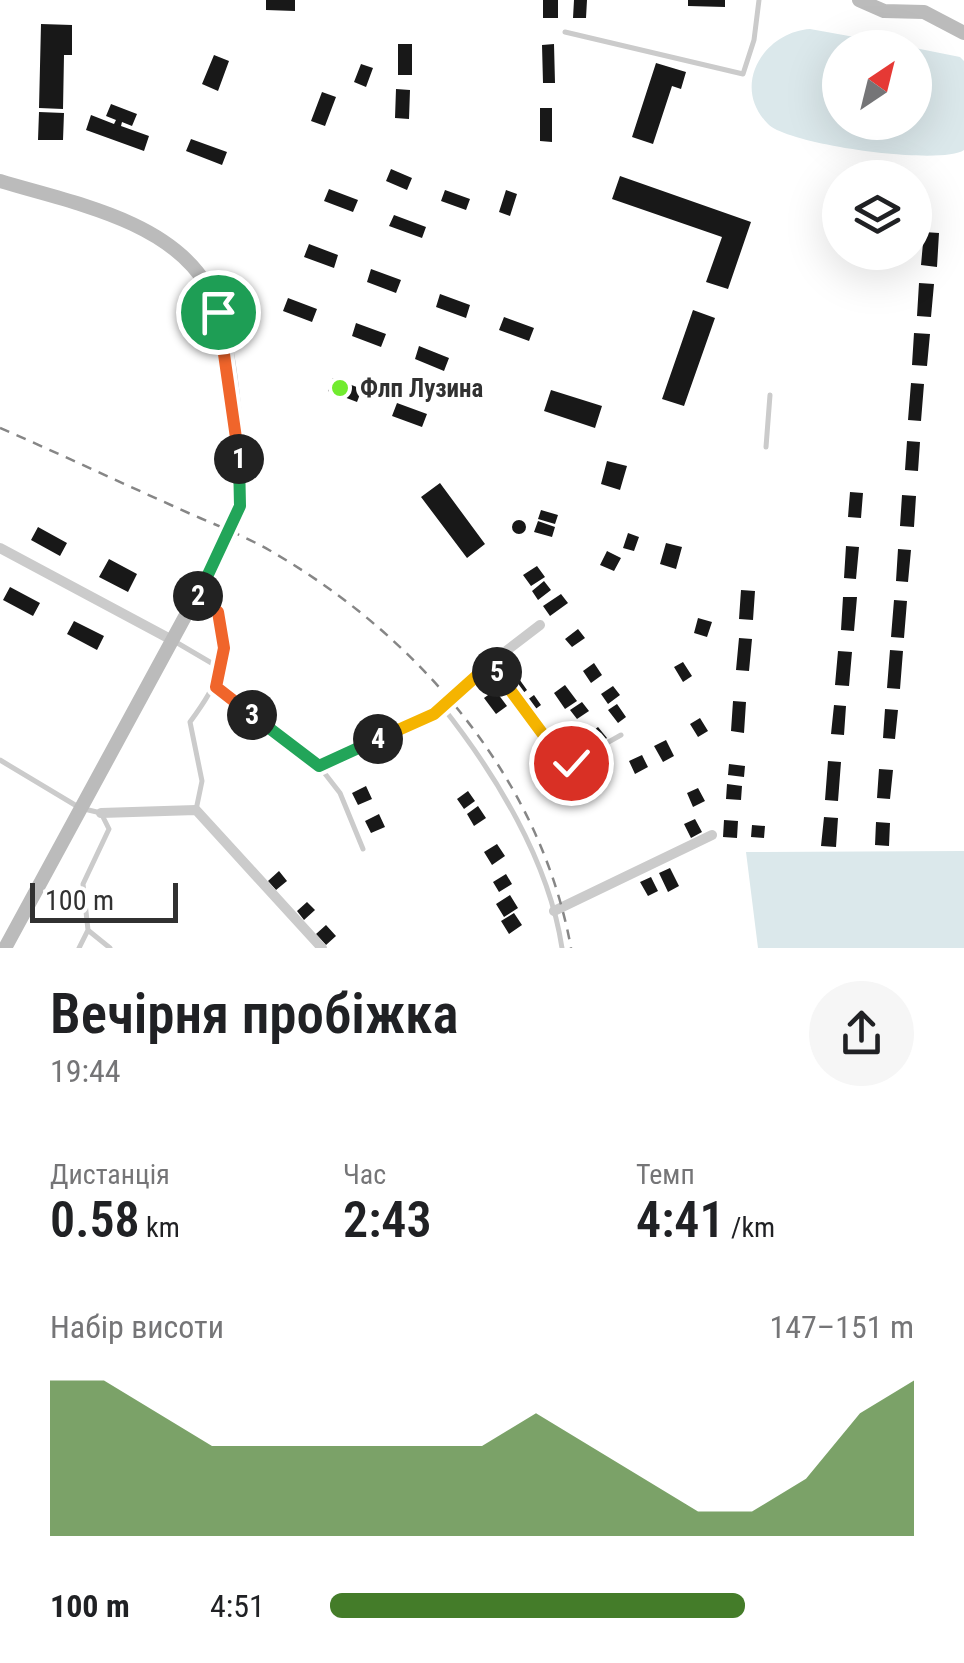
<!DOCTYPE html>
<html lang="uk">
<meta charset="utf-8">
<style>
:root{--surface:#fff;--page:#f6f6f6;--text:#202124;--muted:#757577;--accent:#447c29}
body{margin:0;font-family:"Roboto Condensed",sans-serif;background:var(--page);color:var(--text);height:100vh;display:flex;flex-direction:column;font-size:38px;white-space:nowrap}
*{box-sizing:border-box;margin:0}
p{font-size:32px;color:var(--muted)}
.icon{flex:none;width:55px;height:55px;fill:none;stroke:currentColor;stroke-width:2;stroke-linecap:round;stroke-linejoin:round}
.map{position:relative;height:948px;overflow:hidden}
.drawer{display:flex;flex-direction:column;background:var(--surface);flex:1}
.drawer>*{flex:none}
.needle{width:65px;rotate:35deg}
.controls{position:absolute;left:822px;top:30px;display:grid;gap:20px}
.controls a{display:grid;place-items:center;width:110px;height:110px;border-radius:50%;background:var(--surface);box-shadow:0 10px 40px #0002;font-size:50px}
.scale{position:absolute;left:30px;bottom:25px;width:148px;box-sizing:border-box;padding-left:10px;border:5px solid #313131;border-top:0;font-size:28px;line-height:35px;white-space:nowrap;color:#313131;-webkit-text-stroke:8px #fff;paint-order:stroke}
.pin{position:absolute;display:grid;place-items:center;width:85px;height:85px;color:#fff;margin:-42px;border:5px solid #fff;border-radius:50%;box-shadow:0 2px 10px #0007}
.km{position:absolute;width:50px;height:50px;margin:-25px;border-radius:50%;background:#222;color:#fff;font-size:28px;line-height:50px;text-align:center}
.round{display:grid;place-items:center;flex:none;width:105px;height:105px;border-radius:52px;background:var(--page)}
.head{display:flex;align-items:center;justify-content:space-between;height:170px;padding:0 50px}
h1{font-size:55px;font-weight:600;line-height:75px}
.stats{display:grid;grid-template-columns:repeat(3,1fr);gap:15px;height:170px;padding:10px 50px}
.stats div{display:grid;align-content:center}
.stats b{font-size:50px;font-weight:600}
.stats small{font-size:28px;font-weight:400}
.stats p{font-size:28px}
.chart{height:280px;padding:20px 50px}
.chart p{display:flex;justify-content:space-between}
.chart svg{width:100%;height:180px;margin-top:10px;fill:var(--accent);opacity:.7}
ul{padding:0 50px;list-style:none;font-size:32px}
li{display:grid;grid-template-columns:160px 120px 1fr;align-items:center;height:75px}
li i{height:25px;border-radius:12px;background:var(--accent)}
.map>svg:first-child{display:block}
.green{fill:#dbe8eb}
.building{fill:#181818}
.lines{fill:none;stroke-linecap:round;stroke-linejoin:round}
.service{stroke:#cbcbcb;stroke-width:5}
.minor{stroke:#cbcbcb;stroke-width:10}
.secondary{stroke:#bbb;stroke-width:14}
.rail{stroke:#868686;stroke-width:2.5;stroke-dasharray:10 8;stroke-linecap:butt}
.split-1-casing{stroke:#fff;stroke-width:20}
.split-2-casing{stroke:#fff;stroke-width:20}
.split-3-casing{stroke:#fff;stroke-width:20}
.split-4-casing{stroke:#fff;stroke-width:20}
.split-5-casing{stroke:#fff;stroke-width:20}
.split-6-casing{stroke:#fff;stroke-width:20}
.split-1{stroke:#f0652b;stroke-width:12}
.split-2{stroke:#22a559;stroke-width:12}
.split-3{stroke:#f0652b;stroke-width:12}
.split-4{stroke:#22a559;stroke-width:12}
.split-5{stroke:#f5b400;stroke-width:12}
.split-6{stroke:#f5b400;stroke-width:12}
.poi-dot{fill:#71eb2f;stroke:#fff;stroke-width:4}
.labels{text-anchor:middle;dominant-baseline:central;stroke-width:10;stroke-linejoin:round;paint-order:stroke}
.poi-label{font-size:25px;font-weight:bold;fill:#313131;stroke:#fff;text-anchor:start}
</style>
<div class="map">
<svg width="964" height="948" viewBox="0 0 964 948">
<rect width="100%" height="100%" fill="#fff"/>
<path class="green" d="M810,29l100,18 -70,1v74h75v-74l45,9 4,4v89c-23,16 -176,-5 -196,-26 -38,-38 -4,-92 42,-95z
M964,851v97h-206l-12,-96z"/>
<path class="building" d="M266,0h29v11l-29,-1z
M543,0h15v18h-15z
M574,0h13l-1,18h-13z
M688,0h37v7l-37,-1z
M41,24l31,1v30h-8l-1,54 -24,-1z
M398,44h14v31h-14z
M554,44l1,39h-12l-1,-38z
M214,55l15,6 -11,30 -16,-7z
M656,63l30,9 -5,17 -9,-3 -19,58 -21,-7z
M361,64l12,4 -7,19 -12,-5z
M396,89l14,1 -1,29 -14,-1z
M322,92l14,5 -11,29 -14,-5z
M111,104l26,10 -5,12 -10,-4 -1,4 28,10 -5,15 -58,-21 5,-15 23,9 2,-4 -10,-4z
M540,108h12v34l-12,-1z
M39,112l25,1 -1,27h-25z
M191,139l36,13 -5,13 -36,-14z
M391,169l21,9 -5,12 -21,-9z
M620,176l131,46 -23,67 -22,-7 16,-45 -110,-38z
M329,189l29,11 -5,12 -29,-11z
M445,190l25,9 -4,11 -25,-9z
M506,190l11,4 -7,22 -11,-4z
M394,215l32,12 -4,11 -33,-12z
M924,232l15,1 -2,34 -16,-2z
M309,244l29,11 -4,13 -30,-11z
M371,269l30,11 -5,13 -29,-11z
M919,283l15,1 -3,33 -14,-1z
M440,294l30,11 -4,13 -30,-11z
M288,298l29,11 -5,13 -29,-11z
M693,310l22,8 -31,88 -22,-7z
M504,317l30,11 -5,13 -30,-11z
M356,323l30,11 -5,13 -29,-11z
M914,333l16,1 -3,32 -15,-1z
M419,346l30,12 -5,13 -29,-12z
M333,378l29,11 -5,13 -29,-11z
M911,383l13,1 -3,37 -13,-1z
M551,390l51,16 -7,22 -51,-17z
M397,403l30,11 -5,13 -30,-11z
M907,441l13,1 -2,29 -13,-1z
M607,461l20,5 -7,24 -19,-6z
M440,483l45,61 -18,14 -46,-61z
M850,492l13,1 -2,25 -13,-1z
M902,495l14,1 -2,31 -14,-1z
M541,510l17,5 -3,9 -17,-5z
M512 527a7 7 0 1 1 14 0a7 7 0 1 1-14 0Z
M538,521l17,6 -3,10 -18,-5z
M38,527l29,16 -7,13 -29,-16z
M628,533l11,4 -5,14 -11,-3z
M666,543l16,4 -6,22 -16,-5z
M846,546l13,1 -3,32 -12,-1z
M898,549l13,1 -3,32 -12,-1z
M607,551l14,7 -7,13 -14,-6z
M109,559l28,15 -9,18 -29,-15z
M537,566l8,11 -14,9 -8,-11z
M544,581l7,9 -13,10 -6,-9z
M10,587l30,16 -7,13 -30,-16z
M741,590l14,1 -2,29 -14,-1z
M561,594l7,9 -18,13 -7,-10z
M843,597h14l-3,34 -13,-1z
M894,600l13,1 -3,37 -13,-1z
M698,618l14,4 -5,15 -13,-4z
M74,621l30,15 -7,14 -30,-16z
M578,629l7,9 -13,9 -7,-8z
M739,638l13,1 -3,32 -13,-1z
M890,650l13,1 -3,38 -13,-1z
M838,651l14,1 -3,34 -14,-1z
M683,662l9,14 -9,6 -9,-15z
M594,663l8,12 -11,8 -8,-12z
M517,676l10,14 -9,7 -10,-14z
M565,685l12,16 -12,8 -11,-16z
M613,686l7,9 -12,9 -7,-10z
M495,690l12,16 -11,8 -12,-16z
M534,695l7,10 -11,8 -7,-10z
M733,701l13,1 -2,31 -13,-2z
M582,702l7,9 -12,8 -7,-9z
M617,704l9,13 -8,6 -10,-13z
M834,705l12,1 -2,29 -13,-1z
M885,709l13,1 -3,29 -12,-1z
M700,718l8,13 -10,6 -8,-13z
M598,727l9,11 -10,7 -8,-11z
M567,728l9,11 -16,11 -8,-11z
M666,740l8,16 -11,6 -9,-16z
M642,755l6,12 -13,7 -6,-13z
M828,761l13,1 -3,39 -13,-1z
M729,764l16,2 -1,11 -16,-2z
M879,769l14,1 -3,29 -13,-1z
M559,771l8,18 -10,5 -9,-18z
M727,784l15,2 -1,14 -15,-1z
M366,786l6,13 -14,6 -6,-12z
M698,788l7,13 -12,6 -6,-14z
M468,791l7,10 -11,8 -7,-10z
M478,806l8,12 -12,8 -7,-12z
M379,814l6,13 -14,6 -6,-12z
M824,817l14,1 -2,29 -15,-1z
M695,819l7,13 -11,6 -7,-14z
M724,820l14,1 -1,17 -14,-1z
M876,822l14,1 -1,23 -14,-1z
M752,825l13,1 -1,12 -13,-1z
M497,844l8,12 -13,9 -8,-13z
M670,868l9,18 -11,6 -9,-19z
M279,871l8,10 -11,9 -8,-9z
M506,874l6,10 -13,8 -6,-10z
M651,877l7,14 -10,5 -8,-14z
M510,895l8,13 -14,9 -8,-13z
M307,902l8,8 -11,10 -7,-9z
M514,913l8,12 -13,9 -8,-13z
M326,925l10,11 -10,9 -10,-11z"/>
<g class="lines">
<path class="service" d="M565,32l178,42 11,-34 5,-40
M766,447l4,-52
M174,641l46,27
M491,663l72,97 8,3 50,-28
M216,687l103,79 115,-52 20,-23
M441,705c54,68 108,156 121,243
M0,760l80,48 21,5 8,16 -26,55 5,46 -9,18
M319,766l21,27 23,56
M196,810l6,-29 -12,-59c30,-41 37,-59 27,-110l-18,-15
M89,931l21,17"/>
<path class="minor" d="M0,548l172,92
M454,691l86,-66
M101,813l95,-3 126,138
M554,911l158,-76"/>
<path class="secondary" d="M859,0l25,11 40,1 40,21
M0,181c68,21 168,38 207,105 24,42 29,145 34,196l-1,24 -9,26 -226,416"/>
<path class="rail" d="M0,428c58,25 115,52 173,78 32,15 66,27 96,44 148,85 271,227 302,398"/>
</g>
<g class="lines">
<g class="split-1-casing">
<path id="split-1" d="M218,312l21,147"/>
</g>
<g class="split-2-casing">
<path id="split-2" d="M198,596l42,-90 -1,-47"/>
</g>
<g class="split-3-casing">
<path id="split-3" d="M198,596l20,16 6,36 -8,39 36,28"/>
</g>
<g class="split-4-casing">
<path id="split-4" d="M252,715l67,51 59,-27"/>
</g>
<g class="split-5-casing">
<path id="split-5" d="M378,739l56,-25 57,-51 6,9"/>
</g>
<g class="split-6-casing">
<path id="split-6" d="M497,672l65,88 9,3"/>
</g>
<use href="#split-1" class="split-1"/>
<use href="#split-2" class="split-2"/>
<use href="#split-3" class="split-3"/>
<use href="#split-4" class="split-4"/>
<use href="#split-5" class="split-5"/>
<use href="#split-6" class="split-6"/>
</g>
<circle class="poi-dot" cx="340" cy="388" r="10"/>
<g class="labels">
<g class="poi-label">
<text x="360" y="388">Флп Лузина</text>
</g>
</g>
</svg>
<div class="controls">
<a><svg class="needle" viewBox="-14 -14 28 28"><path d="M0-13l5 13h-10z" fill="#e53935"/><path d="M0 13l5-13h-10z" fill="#757577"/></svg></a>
<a><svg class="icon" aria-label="layers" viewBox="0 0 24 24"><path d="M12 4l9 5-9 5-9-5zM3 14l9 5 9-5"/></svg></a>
</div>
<div class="scale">100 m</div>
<div class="pin" style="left:218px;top:312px;background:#1e9e55"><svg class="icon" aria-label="arrive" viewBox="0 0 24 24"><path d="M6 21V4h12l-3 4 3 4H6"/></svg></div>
<div class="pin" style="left:571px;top:763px;background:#d93025"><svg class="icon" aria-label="check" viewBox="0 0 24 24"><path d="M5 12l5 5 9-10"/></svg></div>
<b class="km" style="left:239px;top:459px">1</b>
<b class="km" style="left:198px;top:596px">2</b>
<b class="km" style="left:252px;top:715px">3</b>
<b class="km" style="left:378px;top:739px">4</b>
<b class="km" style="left:497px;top:672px">5</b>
</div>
<section class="drawer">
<div class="head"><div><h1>Вечірня пробіжка</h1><p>19:44</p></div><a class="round"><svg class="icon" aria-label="share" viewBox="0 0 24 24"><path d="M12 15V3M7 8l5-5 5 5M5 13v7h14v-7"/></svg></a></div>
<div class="stats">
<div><p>Дистанція</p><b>0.58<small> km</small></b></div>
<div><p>Час</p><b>2:43</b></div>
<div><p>Темп</p><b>4:41<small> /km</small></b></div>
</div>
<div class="chart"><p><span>Набір висоти</span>147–151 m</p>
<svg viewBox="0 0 160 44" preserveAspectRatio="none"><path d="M0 44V6L10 6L20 14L30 22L40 22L50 22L60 22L70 22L80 22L90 14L100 22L110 30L120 38L130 38L140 30L150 14L160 6V44z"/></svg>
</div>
<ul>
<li><b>100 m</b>4:51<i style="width:71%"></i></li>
</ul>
</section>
